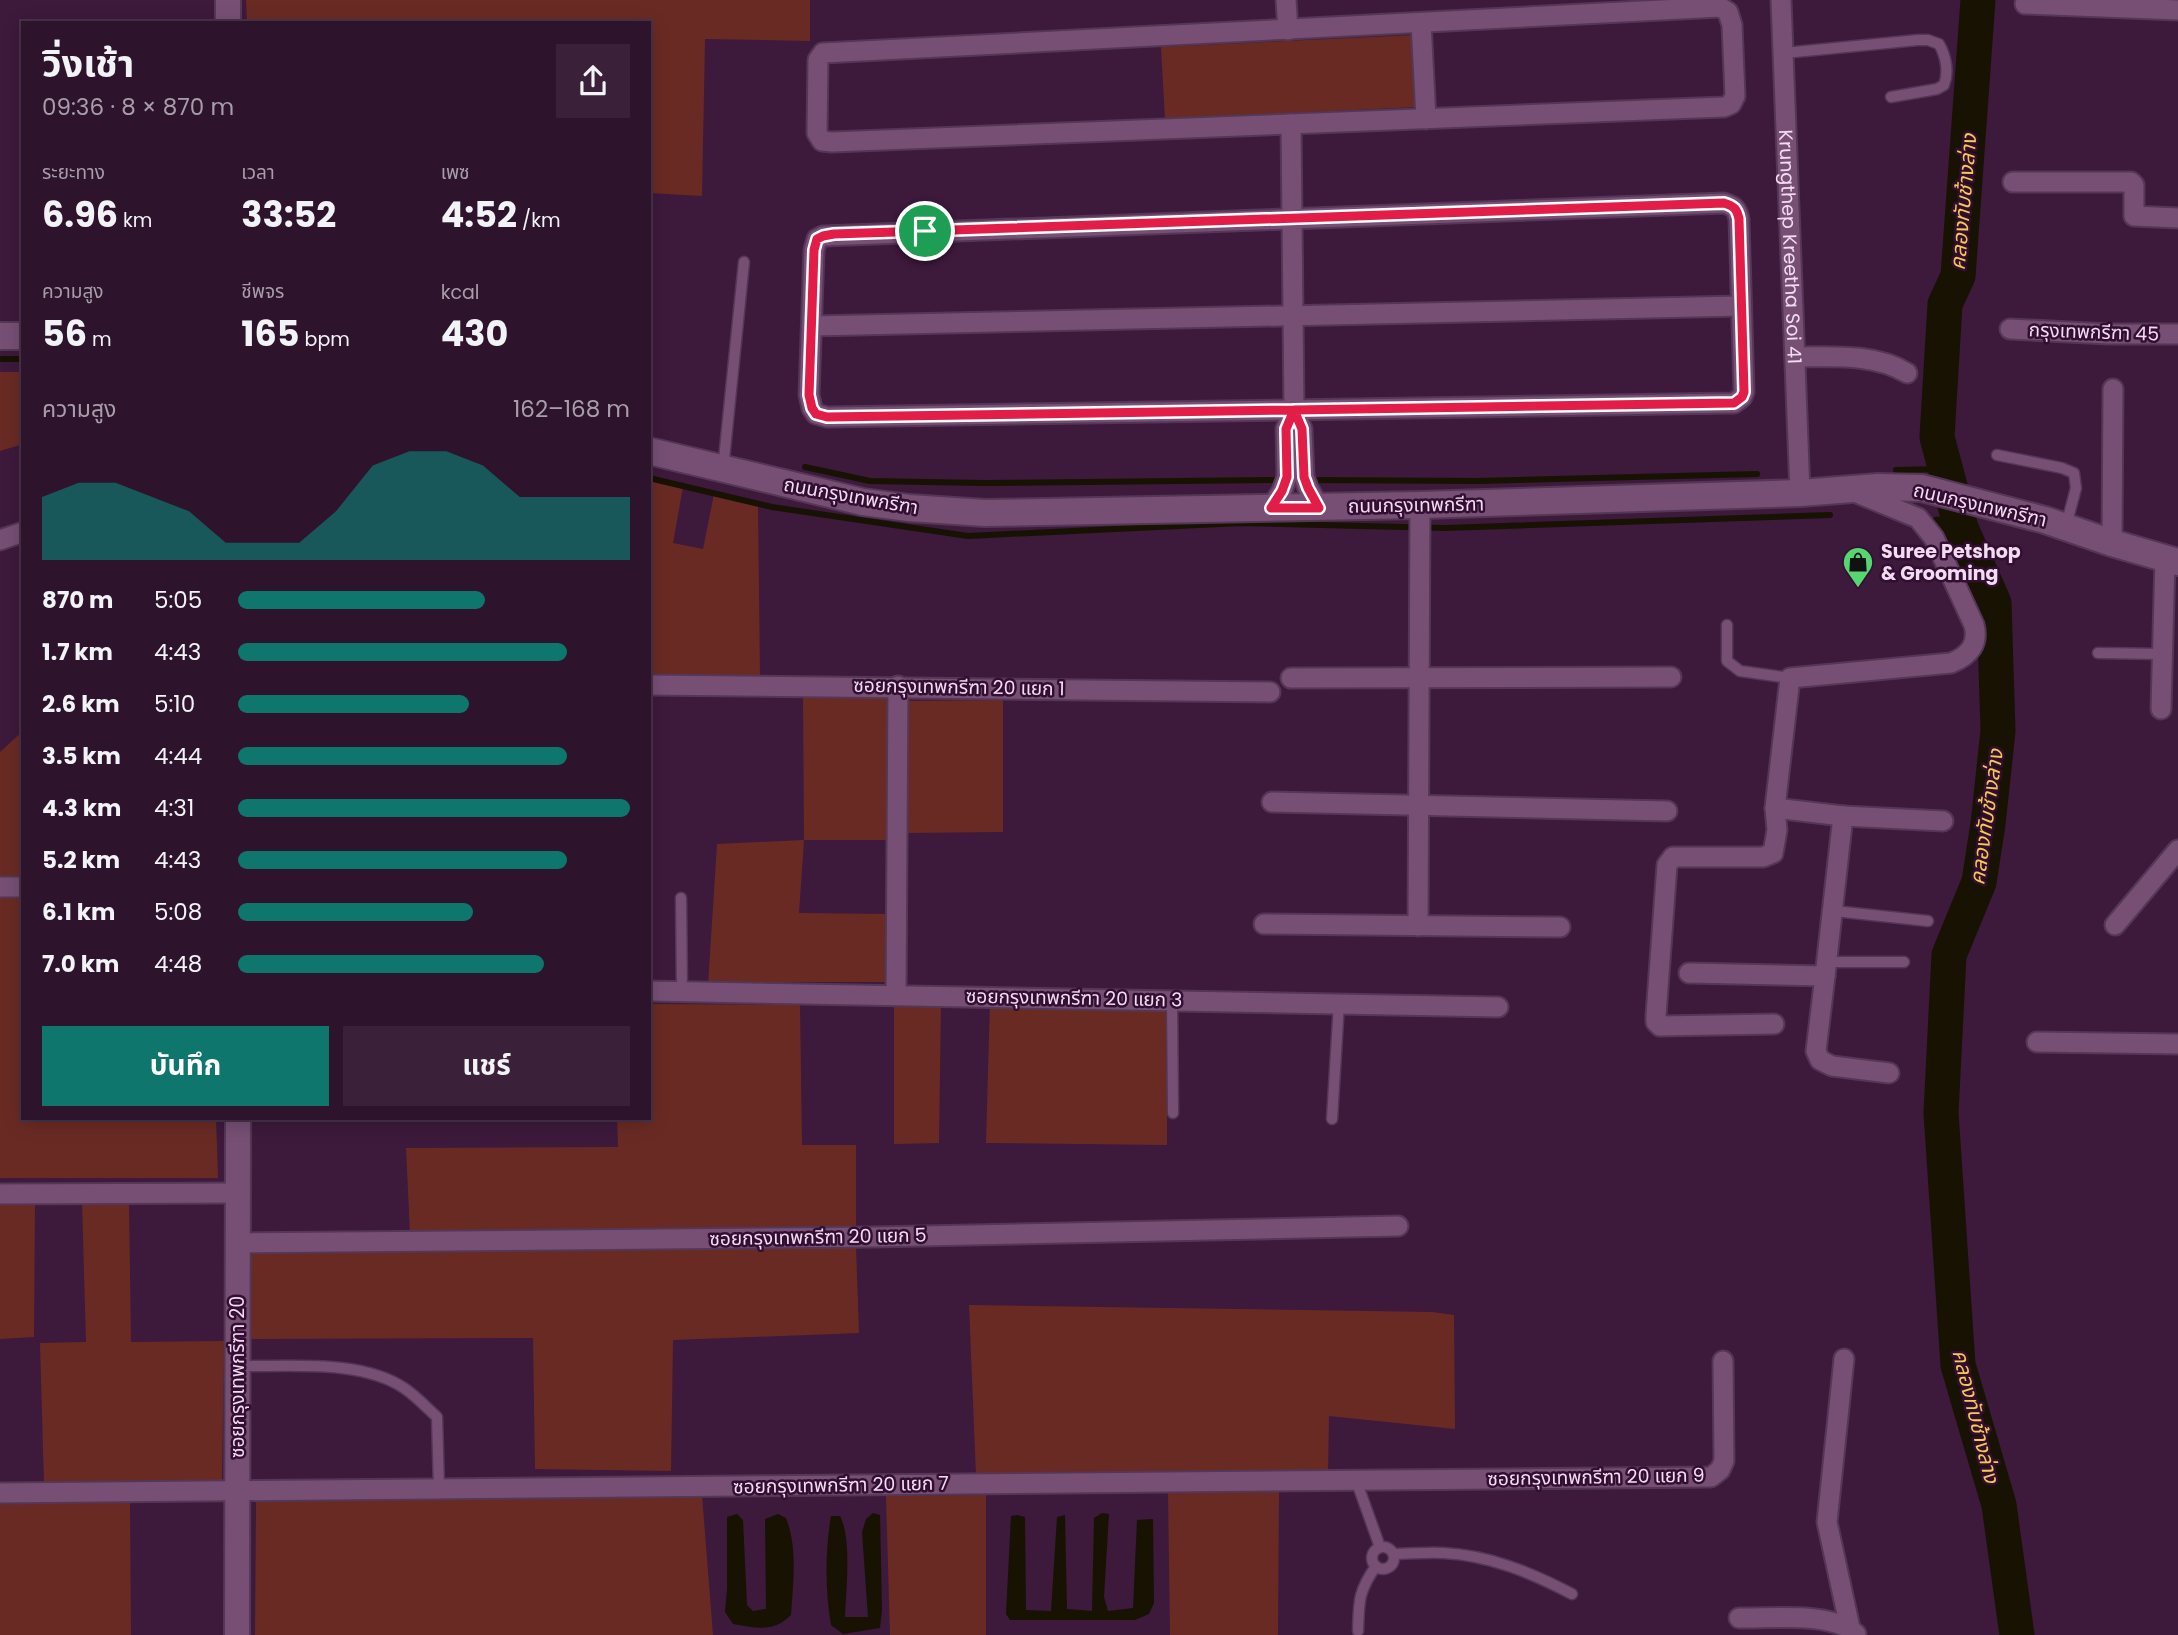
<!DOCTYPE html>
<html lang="th">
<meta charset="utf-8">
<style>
:root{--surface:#2e132d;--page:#3a2039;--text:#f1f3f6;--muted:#a79eaa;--line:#493249;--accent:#0f766e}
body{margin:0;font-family:Poppins,"Noto Sans Thai",sans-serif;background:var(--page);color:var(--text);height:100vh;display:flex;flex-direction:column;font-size:26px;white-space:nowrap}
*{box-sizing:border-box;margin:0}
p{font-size:23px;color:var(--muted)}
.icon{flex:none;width:38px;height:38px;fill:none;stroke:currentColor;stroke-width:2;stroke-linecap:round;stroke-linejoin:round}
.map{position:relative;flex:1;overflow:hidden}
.drawer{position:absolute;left:21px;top:21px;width:630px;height:1099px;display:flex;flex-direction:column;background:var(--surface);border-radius:0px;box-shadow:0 4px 18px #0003,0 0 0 2px var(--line)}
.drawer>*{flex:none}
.pin{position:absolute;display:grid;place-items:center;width:60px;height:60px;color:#fff;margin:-30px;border:4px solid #fff;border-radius:50%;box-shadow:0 2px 7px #0007}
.round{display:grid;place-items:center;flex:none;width:74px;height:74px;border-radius:0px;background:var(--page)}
.summary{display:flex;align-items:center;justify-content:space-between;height:119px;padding:0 21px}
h1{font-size:38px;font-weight:700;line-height:52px}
.figures{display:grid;grid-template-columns:repeat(3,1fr);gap:10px;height:119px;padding:7px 21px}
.figures div{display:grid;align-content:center}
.figures b{font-size:35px;font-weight:700}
.figures small{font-size:19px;font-weight:400}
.figures p{font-size:19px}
.chart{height:196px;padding:14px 21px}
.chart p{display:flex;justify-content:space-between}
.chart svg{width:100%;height:126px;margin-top:7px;fill:var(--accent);opacity:.7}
.primary-button{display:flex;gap:14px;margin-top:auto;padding:14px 21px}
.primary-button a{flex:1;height:80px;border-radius:0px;background:var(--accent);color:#fff;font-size:28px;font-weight:700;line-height:80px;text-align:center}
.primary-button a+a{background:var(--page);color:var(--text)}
ul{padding:0 21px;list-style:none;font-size:23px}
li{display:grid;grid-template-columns:112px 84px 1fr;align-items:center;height:52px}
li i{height:18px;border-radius:9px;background:var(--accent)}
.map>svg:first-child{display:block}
.green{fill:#6a2a24}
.water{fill:#181203}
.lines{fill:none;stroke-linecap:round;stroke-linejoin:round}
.stream{stroke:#181203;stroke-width:6}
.canal{stroke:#181203;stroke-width:19}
.river{stroke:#181203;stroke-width:35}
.service-casing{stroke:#543655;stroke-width:13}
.minor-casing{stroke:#543655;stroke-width:23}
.tertiary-casing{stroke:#543655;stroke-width:28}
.secondary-casing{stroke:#543655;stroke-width:30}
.service{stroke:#774f75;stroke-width:10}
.minor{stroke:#774f75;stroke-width:19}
.tertiary{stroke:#774f75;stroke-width:24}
.secondary{stroke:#774f75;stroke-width:26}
.route-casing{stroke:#fff;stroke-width:14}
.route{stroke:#e11d48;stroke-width:9}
.labels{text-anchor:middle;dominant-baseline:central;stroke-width:5;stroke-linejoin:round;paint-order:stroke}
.street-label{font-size:19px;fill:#f3dcf2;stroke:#320f32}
.poi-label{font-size:19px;font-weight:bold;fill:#f3dcf2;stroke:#320f32;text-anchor:start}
.water-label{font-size:21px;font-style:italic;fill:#f7c94f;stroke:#320f32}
</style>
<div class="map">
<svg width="2178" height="1635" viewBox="0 0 2178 1635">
<rect width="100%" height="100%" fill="#3d193c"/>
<path class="green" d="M246,0h564v41l-105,-2 -3,157 -53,-3v-170h-402z
M1414,35l3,72 -252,12 -4,-72z
M0,372h23v72l-23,7z
M649,477l34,10 -10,56 30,6 11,-55 44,12 2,170h-111z
M803,696l89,2 -4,142h-84l-5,73 91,1 -1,68h-91l-90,3 9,-141 87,-4z
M1003,700v132l-98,1v-132z
M23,731v146h-23v-125z
M0,893l23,1v224h193l2,60h-218z
M894,1000l47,2 -2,141 -45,1z
M990,1001l177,3v141l-181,-2z
M649,1004l151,1 2,140h54v84l-446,5 -4,-86 212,-1 -1,-29h32z
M82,1201l47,2 2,139 93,-1 -2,140 -178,3 -4,-141 46,-1z
M0,1202h35l-1,135 -34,2z
M856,1247l3,86 -186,7 -2,131 -136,-2 -2,-131 -282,1 -2,-88z
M969,1305l463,7 22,3 1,114 -126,-13 -1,58 -352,1z
M1168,1491h111l-1,144h-108z
M702,1495l11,140h-458l1,-135z
M986,1495v140h-96l-4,-139z
M0,1501l130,2 1,132h-131z"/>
<path class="water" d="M873,1513l7,2 2,95 -2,18 -37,6 -12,-9c-6,-36 -6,-72 0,-109h9c12,23 6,74 5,101h23l-6,-85 4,-13z
M1102,1513l7,1 -5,83 4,14 25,-3 4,-88 16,-1 1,84 -5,11 -14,6h-125l-4,-6 5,-98 6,-1 8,2 1,93 25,1 6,-94 8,-2 2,94 25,2 2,-93z
M737,1514l6,6 4,85 6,6 13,-2 -1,-90 13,-5 8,4c12,31 7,65 5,97 -18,18 -35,13 -58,9l-8,-12 2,-23v-72z"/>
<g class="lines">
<path class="stream" d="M0,359h23
M805,467l65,14 113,2 300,-3
M1896,470l49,-1
M649,478l123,29 196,29 273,-13 204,5 385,-13
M1308,480l170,1 279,-7"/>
<path class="canal" d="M1938,526l23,2"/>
<path class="river" d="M1978,0l-20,276 -13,28 -8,133 24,91 33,75 4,128 -10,93 -9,58 -30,73 -8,158 17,252 41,140 18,130"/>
<g class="service-casing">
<path id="service" d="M1784,53l134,-13h10l11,4c7,12 10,28 5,41l-7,4 -46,8
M1997,455l65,13 12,5 2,15 -10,38
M723,469l21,-207
M1727,625v36l13,10 50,7
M2098,653l64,1
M681,898l1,93
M1834,911l94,10
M1827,962h77
M1172,999l1,114
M1332,1119l7,-116
M238,1366c51,1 123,-7 166,22 12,8 23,20 33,29l2,72
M1356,1480l24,67
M1372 1558a11 11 0 1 1 22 0a11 11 0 1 1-22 0Z
M1394,1554c16,0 33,-2 49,-1 46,2 89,20 129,41
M1358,1631c1,-30 0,-39 18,-65"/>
</g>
<g class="minor-casing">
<g id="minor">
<path d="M1286,0l2,30"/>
<path id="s1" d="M1781,0l19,493"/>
<path d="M2025,4l153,6"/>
<path d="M1720,7l8,5 4,13 3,71 -4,8 -7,3 -892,35 -10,-1 -5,-8 1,-73 5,-7z"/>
<path d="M1421,23l5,96"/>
<path d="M1291,124l3,286 8,19 2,48 4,11 11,19"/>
<path d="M2013,182h118l3,3v31l44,2"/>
<path d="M1724,203c10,3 13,6 15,16l5,173 -2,5 -8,6 -907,14 -11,-3 -4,-6 -3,-13 5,-145 3,-11 6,-3z"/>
<path d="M812,326l929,-20"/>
<path d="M2010,329l98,5h70"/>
<path d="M1795,357c36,0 79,-4 112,16"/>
<path d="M1271,508l11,-17 5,-14 -1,-48 8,-19"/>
<path d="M0,540l23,-8"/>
<path d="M2112,543l1,-154"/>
<path d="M1291,678l380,-1"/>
<path d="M649,685l621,7"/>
<path d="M2161,709l4,-150"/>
<path d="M1272,802l395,9"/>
<path d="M1843,816l100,5"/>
<path d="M0,887h23"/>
<path d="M1264,924l296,3"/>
<path d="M2115,925l63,-75"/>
<path d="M1418,926l2,-421"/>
<path d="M1689,973l136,3 18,-160 -68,-8 15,-130 161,-15c18,-7 28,-19 23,-38l-40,-87 -16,-20 -66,-27"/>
<path d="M1825,976l-9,75 4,9 12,6 57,7"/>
<path d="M649,991l849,16"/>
<path d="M896,995l2,-309"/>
<path d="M1774,1024l-114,2 -4,-4v-7l11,-150 6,-8h90l10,-4 4,-23 -2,-22"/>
<path d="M2037,1042l141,2"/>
<path d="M0,1194l238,-1"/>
<path d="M238,1243l635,-6 525,-11"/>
<path d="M1844,1359l-17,163 23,106"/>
<path d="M0,1493l1711,-16 9,-7 4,-9 -1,-100"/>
<path d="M1739,1618c32,1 93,-7 117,16"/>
</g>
</g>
<g class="tertiary-casing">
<path id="tertiary" d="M228,0v23
M237,1635l1,-517"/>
</g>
<g class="secondary-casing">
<path id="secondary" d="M0,336h23
M649,451l214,51 46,6 76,5 435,-8 380,-12 78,-6 44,1 123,32 67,23 66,19"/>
</g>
<use href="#service" class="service"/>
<use href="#minor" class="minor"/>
<use href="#tertiary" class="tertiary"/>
<use href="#secondary" class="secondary"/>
</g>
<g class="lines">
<g class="route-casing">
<path id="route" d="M925,231l-91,3 -11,2 -6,3 -3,11 -5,145 3,13 4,6 11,3 467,-7 8,19 2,48 4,11 11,20h-48l11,-17 5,-14 -1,-48 8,-19 440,-7 8,-6 2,-5 -5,-173c-2,-10 -5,-13 -15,-16l-799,28"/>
</g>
<use href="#route" class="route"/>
</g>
<defs>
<g id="shop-pin" transform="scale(1.575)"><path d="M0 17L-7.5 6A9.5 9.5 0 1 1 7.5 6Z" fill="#56d671" stroke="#320f32"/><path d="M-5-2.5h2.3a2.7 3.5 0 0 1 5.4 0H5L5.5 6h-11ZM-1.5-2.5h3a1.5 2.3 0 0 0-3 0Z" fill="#111"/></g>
</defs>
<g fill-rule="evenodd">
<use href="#shop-pin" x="1858" y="562"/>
</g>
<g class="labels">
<g class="street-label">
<text stroke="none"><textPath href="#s1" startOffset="247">Krungthep Kreetha Soi 41</textPath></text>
<text transform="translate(2094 332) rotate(2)">กรุงเทพกรีฑา 45</text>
<text transform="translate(851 496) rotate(10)">ถนนกรุงเทพกรีฑา</text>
<text transform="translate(1416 505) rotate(-1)">ถนนกรุงเทพกรีฑา</text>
<text transform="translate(1980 505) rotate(13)">ถนนกรุงเทพกรีฑา</text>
<text transform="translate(959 687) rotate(1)">ซอยกรุงเทพกรีฑา 20 แยก 1</text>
<text transform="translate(1074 998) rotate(1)">ซอยกรุงเทพกรีฑา 20 แยก 3</text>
<text transform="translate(818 1237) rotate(-1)">ซอยกรุงเทพกรีฑา 20 แยก 5</text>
<text transform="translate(237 1377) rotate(-90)">ซอยกรุงเทพกรีฑา 20</text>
<text transform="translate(1596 1477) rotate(-1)">ซอยกรุงเทพกรีฑา 20 แยก 9</text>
<text transform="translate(841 1485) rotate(-1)">ซอยกรุงเทพกรีฑา 20 แยก 7</text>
</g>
<g class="poi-label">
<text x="1881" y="551">Suree Petshop<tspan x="1881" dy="22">&amp; Grooming</tspan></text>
</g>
<g class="water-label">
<text transform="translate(1963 202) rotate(-85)">คลองทับช้างล่าง</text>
<text transform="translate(1986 817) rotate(-82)">คลองทับช้างล่าง</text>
<text transform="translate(1976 1416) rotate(76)">คลองทับช้างล่าง</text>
</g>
</g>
</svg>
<div class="pin" style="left:925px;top:231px;background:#1e9e55"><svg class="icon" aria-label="arrive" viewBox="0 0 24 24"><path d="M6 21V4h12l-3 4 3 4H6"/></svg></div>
<section class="drawer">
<div class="summary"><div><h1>วิ่งเช้า</h1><p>09:36 · 8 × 870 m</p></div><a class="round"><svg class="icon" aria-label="share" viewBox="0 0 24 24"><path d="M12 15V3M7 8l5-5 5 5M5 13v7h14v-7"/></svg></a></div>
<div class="figures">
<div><p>ระยะทาง</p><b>6.96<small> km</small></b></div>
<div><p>เวลา</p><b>33:52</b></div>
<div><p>เพซ</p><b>4:52<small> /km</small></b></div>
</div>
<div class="figures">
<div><p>ความสูง</p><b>56<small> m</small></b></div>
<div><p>ชีพจร</p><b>165<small> bpm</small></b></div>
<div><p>kcal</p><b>430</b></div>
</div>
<div class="chart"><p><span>ความสูง</span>162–168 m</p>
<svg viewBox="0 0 160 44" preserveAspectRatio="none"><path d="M0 44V22L10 17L20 17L30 22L40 27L50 38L60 38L70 38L80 27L90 11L100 6L110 6L120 11L130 22L140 22L150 22L160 22V44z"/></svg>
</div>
<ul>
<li><b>870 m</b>5:05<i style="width:63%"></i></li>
<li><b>1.7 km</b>4:43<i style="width:84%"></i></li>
<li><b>2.6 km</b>5:10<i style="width:59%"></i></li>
<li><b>3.5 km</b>4:44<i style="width:84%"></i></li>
<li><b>4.3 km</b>4:31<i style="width:100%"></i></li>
<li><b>5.2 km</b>4:43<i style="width:84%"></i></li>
<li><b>6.1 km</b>5:08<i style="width:60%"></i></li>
<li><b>7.0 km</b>4:48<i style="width:78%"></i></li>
</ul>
<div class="primary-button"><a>บันทึก</a><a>แชร์</a></div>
</section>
</div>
